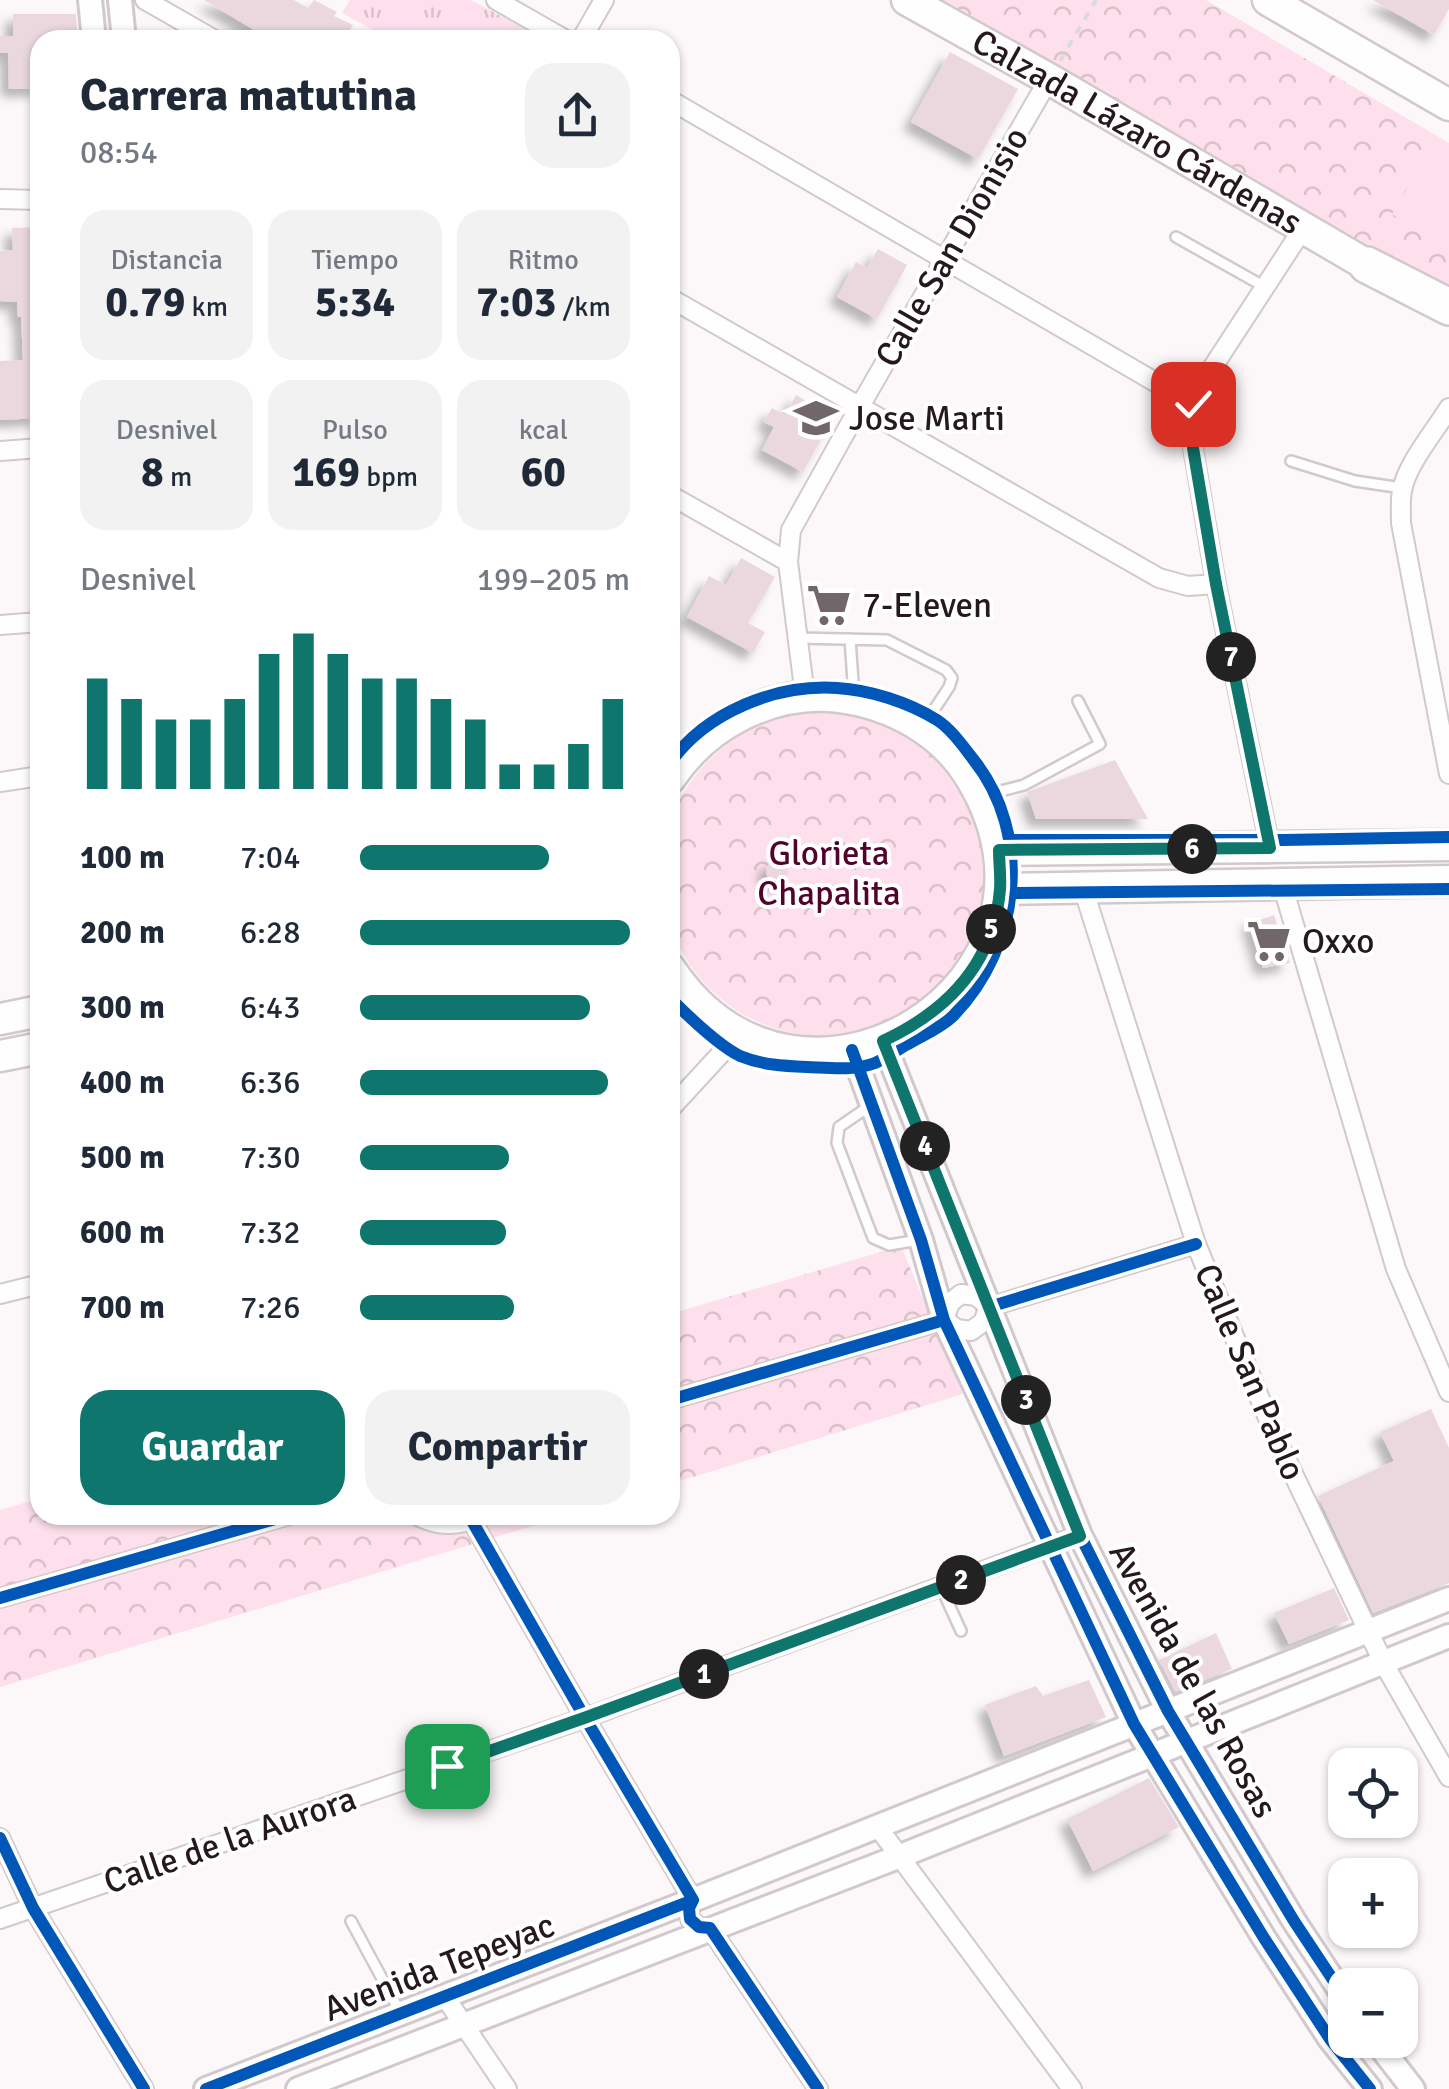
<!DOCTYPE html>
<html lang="es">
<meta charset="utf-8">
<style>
:root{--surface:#fff;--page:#f2f2f3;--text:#1f2937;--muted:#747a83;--accent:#0f766e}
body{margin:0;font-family:Signika,sans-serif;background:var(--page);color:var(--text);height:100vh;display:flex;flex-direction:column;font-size:38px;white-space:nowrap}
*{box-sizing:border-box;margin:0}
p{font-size:32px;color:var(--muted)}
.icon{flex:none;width:55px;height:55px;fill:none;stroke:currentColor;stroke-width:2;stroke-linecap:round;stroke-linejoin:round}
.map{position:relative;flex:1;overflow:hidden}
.drawer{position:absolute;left:30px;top:30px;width:650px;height:1495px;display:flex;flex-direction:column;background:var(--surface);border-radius:30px;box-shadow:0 2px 8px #0004}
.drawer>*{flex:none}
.fabs{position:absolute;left:1328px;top:1748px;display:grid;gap:20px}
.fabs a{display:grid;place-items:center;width:90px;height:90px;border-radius:20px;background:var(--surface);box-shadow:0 2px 8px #0004;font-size:50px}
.pin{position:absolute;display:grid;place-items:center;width:85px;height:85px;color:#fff;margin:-42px;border-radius:20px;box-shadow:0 5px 15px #0006}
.km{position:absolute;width:50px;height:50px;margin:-25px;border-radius:50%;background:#222;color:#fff;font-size:28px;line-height:50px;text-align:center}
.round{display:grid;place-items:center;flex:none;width:105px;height:105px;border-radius:30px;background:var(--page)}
.head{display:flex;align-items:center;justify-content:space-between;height:170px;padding:0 50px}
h1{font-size:45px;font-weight:800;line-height:75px}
.metrics{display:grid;grid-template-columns:repeat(3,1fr);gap:15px;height:170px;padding:10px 50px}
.metrics div{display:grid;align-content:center;border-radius:25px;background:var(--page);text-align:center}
.metrics b{font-size:42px;font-weight:800}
.metrics small{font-size:28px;font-weight:400}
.metrics p{font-size:28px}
.chart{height:280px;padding:20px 50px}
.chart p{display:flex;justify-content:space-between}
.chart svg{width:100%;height:180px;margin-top:10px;stroke:var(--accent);stroke-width:6}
.cta{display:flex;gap:20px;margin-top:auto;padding:20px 50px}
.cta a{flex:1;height:115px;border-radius:30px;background:var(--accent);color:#fff;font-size:40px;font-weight:800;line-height:115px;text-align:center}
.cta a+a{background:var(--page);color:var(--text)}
ul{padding:0 50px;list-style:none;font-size:32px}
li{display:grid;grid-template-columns:160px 120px 1fr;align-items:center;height:75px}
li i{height:25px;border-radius:12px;background:var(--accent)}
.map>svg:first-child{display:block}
.grass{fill:url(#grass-tufts)}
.park{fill:url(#park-crowns)}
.pitch{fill:#fde0eb}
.building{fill:#ead8de;filter:url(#shadow)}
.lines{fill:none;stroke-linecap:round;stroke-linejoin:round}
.service-casing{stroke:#d1c9cc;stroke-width:14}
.minor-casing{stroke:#d1c9cc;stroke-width:22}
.tertiary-casing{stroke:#d1c9cc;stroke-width:28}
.primary-casing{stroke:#d1c9cc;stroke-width:35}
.trunk-casing{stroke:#d1c9cc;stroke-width:35}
.motorway-casing{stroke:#d1c9cc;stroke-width:40}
.path{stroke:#dcd9db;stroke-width:4;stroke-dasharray:8 8;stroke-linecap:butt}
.service{stroke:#fffefe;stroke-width:9}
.minor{stroke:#fffefe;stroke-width:18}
.tertiary{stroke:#fffefe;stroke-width:22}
.primary{stroke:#fffefe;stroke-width:30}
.trunk{stroke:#fffefe;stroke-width:30}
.motorway{stroke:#fffefe;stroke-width:35}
.cycleway-casing{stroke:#fff;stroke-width:19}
.cycleway{stroke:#0057b8;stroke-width:12}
.route-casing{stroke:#fff;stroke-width:20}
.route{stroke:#0f766e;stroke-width:12}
.labels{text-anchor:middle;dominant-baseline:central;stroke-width:8;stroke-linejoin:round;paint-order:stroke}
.street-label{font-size:35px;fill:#26191e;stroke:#fff}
.poi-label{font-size:35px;fill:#26191e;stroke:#fff;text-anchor:start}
.park-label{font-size:35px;fill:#51032d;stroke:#fff}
</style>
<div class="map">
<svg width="1449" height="2089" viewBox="0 0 1449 2089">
<defs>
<pattern id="grass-tufts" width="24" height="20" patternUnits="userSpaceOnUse" patternTransform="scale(2.5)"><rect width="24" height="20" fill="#fde0eb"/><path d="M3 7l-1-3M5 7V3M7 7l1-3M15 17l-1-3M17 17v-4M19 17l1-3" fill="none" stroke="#d9c0c9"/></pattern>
<pattern id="park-crowns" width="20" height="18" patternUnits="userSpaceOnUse" patternTransform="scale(2.5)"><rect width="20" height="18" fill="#fde0eb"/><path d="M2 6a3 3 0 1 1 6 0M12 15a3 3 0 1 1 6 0" fill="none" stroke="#d9c0c9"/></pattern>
<filter id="shadow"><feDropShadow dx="-8" dy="8" stdDeviation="5" flood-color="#0004"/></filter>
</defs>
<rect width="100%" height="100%" fill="#fcf8fa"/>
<path class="grass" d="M350,0h121l74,40h-153l-50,-27z"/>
<path class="park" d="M943,0h263l243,143v147l-57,-29 -290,-171z
M662 874a162 162 0 1 1 324 0a162 162 0 1 1-324 0Z
M901,1246l62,148 -293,90v-170z
M40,1498v17h529l-569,172v-177z"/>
<path class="pitch" d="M1435,141l14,8v98l-57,-33z"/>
<path class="building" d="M204,0h90l14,8 6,-8 23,12 -3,4 19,9 -8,15h-74z
M1373,0h76v9l-15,26z
M13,14h63l2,26h-38v49h-31l-1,-36h-8v-17h13z
M950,52l68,37 -40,70 -67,-37z
M40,227v191l-40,2v-59l23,-1 -2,-43h-3l-1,-15 -17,-1v-50l13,-1 -1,-22z
M878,249l29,16 -30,54 -40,-22 19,-35 11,6z
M796,395l38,21 -31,56 -41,-22 12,-23 -10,-5 8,-14 13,7z
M741,558l34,19 -27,46 17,9 -12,21 -66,-36 22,-41 17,9z
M1115,760l33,59h-112l-9,-27z
M766 871a11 11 0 1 1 22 0a11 11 0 1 1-22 0Z
M1274,915l16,48 -27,5 -14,-49h14z
M1431,1409l18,39v135l-76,30 -55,-117 76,-35 -14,-29z
M1334,1588l15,32 -60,24 -15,-31z
M1216,1633l16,36 -57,23 -16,-32z
M1089,1680l17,37 -102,39 -19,-51 51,-19 7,10z
M1149,1778l30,49 -86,44 -26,-52z"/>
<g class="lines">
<g class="service-casing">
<path id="service" d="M1176,237l89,50
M1291,461l64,20 47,7
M798,638l89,2 59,30 6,8 -3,9 -25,38
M850,639l4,57
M985,795l39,-10 76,-41 -22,-43
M871,1105l-32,22 -2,16 36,95 16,7 30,-5
M941,1587l20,44
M351,1921l49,91"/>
</g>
<g class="minor-casing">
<path id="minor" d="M145,0l70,40
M496,0l70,40
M581,40l23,-40
M670,100l523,304
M0,199l40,1
M670,298l489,280 29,8 28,-2
M1449,408c-14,23 -43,57 -47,83 -2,10 -1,21 -1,32l48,251
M0,451l40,-3
M670,495l118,67
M0,625l40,-3
M805,696l-17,-134 3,-32 69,-124 189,-327
M0,782l40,-6
M1270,848l-54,-264 -23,-136c-2,-32 -2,-40 12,-69l99,-152
M1282,884l114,385 53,123
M1083,888l113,356 81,196 107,224 65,113
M670,1109l70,-76
M0,1294l40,-10
M989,1307l207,-63
M944,1320l6,-17 11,-9 15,2 13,10
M944,1320l13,9 14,2 12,-9 6,-15
M670,1400l274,-80
M416,1515c22,12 44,12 67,0
M472,1521l113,197 108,182 -4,8 1,11 9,8 11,1 108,161
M0,1598l289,-83
M877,1826l195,263
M0,1838l33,70 111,181
M0,1919l585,-201 495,-183
M445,1997l62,92"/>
</g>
<g class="tertiary-casing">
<path id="tertiary" d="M90,0l4,40
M120,0l4,40
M883,1041l197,494 88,176 126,210 51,77
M852,1050l69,190 23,80 190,404 130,214 66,101 40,50
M1375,2040l38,49
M206,2089l487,-189 756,-301
M298,2089l600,-232 551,-221"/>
</g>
<g class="primary-casing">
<path id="primary" d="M670,778c37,-55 103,-89 170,-81 52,7 103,34 131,81 123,204 -171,387 -301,191
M999,850l450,-5
M1000,889l449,-8
M0,1019l40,-8
M0,1056l40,-8"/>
</g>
<g class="trunk-casing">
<g id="trunk">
<path id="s1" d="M907,0l142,79 318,186"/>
<path d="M1268,0l181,105"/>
</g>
</g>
<g class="motorway-casing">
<path id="motorway" d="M1367,265l82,42"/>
</g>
<path class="path" d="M1060,61l36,-61"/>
<use href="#service" class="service"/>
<use href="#minor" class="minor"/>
<use href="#tertiary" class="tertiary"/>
<use href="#primary" class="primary"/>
<use href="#trunk" class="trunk"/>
<use href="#motorway" class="motorway"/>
<g class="cycleway-casing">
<path id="cycleway" d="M670,763c36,-51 106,-79 167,-75 33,2 71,14 100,32 14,9 26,26 36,39 61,76 47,188 -20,257 -12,12 -30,19 -45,28 -11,6 -22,14 -33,19 -21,8 -45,5 -68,4 -23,-1 -45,-2 -67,-11 -22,-11 -53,-41 -70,-58
M1009,840h274l166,-3
M1012,893l437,-4
M883,1041l197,494 88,176 126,210 51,77
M852,1050l69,190 23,80 190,404 130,214 66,101 40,50
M989,1307l207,-63
M670,1400l274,-80
M472,1521l113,197 108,182 -4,8 1,11 9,8 11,1 108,161
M0,1598l289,-83
M0,1838l33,70 111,181
M206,2089l487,-189"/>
</g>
<use href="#cycleway" class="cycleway"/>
</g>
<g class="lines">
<g class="route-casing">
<path id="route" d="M447,1766l137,-48 496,-182 -197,-495c64,-30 111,-78 117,-152 1,-13 -1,-26 -1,-39l271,-2 -54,-264 -23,-136v-44"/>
</g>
<use href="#route" class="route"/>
</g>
<defs>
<g id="school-bare" transform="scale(3.45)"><path d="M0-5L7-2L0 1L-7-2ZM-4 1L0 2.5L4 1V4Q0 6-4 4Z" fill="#71676b" stroke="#fff" stroke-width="2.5" paint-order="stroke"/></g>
<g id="supermarket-bare" transform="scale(3.45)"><path d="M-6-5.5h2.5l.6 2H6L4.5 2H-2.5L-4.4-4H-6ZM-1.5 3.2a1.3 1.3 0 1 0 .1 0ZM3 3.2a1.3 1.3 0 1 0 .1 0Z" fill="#71676b" stroke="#fff" stroke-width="2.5" paint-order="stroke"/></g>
</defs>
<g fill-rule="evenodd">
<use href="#school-bare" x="816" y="418"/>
<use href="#supermarket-bare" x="829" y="605"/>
<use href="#supermarket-bare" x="1269" y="941"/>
</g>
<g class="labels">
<g class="street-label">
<text stroke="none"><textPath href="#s1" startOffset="265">Calzada Lázaro Cárdenas</textPath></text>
<text transform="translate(952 247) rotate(-60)">Calle San Dionisio</text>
<text transform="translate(1250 1372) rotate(67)">Calle San Pablo</text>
<text transform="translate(1193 1680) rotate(61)">Avenida de las Rosas</text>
<text transform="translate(230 1840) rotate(-19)">Calle de la Aurora</text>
<text transform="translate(439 1967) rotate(-21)">Avenida Tepeyac</text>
</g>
<g class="poi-label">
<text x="849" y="418">Jose Marti</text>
<text x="862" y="605">7-Eleven</text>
<text x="1302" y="941">Oxxo</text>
</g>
<g class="park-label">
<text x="829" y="853">Glorieta<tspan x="829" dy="40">Chapalita</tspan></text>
</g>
</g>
</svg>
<div class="fabs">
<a><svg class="icon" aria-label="locate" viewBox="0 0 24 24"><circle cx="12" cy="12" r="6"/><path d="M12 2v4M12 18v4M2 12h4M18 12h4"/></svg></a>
<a>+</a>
<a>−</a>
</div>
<div class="pin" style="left:447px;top:1766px;background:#1e9e55"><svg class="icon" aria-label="arrive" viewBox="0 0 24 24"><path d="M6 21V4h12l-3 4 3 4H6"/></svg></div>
<div class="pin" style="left:1193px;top:404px;background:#d93025"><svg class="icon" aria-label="check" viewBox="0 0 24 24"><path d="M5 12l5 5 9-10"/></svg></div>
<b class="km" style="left:704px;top:1674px">1</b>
<b class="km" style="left:961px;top:1580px">2</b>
<b class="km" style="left:1026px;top:1400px">3</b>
<b class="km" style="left:925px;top:1146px">4</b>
<b class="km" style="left:991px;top:929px">5</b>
<b class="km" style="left:1192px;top:849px">6</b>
<b class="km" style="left:1231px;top:657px">7</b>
<section class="drawer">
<div class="head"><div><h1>Carrera matutina</h1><p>08:54</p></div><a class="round"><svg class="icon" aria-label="share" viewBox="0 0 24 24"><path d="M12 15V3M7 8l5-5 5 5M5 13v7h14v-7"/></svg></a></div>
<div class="metrics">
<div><p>Distancia</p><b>0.79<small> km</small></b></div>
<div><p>Tiempo</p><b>5:34</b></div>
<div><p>Ritmo</p><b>7:03<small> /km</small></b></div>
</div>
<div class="metrics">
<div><p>Desnivel</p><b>8<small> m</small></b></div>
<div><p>Pulso</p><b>169<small> bpm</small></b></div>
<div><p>kcal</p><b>60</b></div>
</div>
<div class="chart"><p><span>Desnivel</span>199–205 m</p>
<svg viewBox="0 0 160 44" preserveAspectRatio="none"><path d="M5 44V17M15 44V22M25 44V27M35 44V27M45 44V22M55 44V11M65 44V6M75 44V11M85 44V17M95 44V17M105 44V22M115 44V27M125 44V38M135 44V38M145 44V33M155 44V22"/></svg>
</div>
<ul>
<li><b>100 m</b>7:04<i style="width:70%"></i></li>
<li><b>200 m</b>6:28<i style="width:100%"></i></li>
<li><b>300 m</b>6:43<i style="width:85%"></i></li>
<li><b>400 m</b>6:36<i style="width:92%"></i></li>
<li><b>500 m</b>7:30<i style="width:55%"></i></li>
<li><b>600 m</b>7:32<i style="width:54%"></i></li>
<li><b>700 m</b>7:26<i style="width:57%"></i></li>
</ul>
<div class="cta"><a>Guardar</a><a>Compartir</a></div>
</section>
</div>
